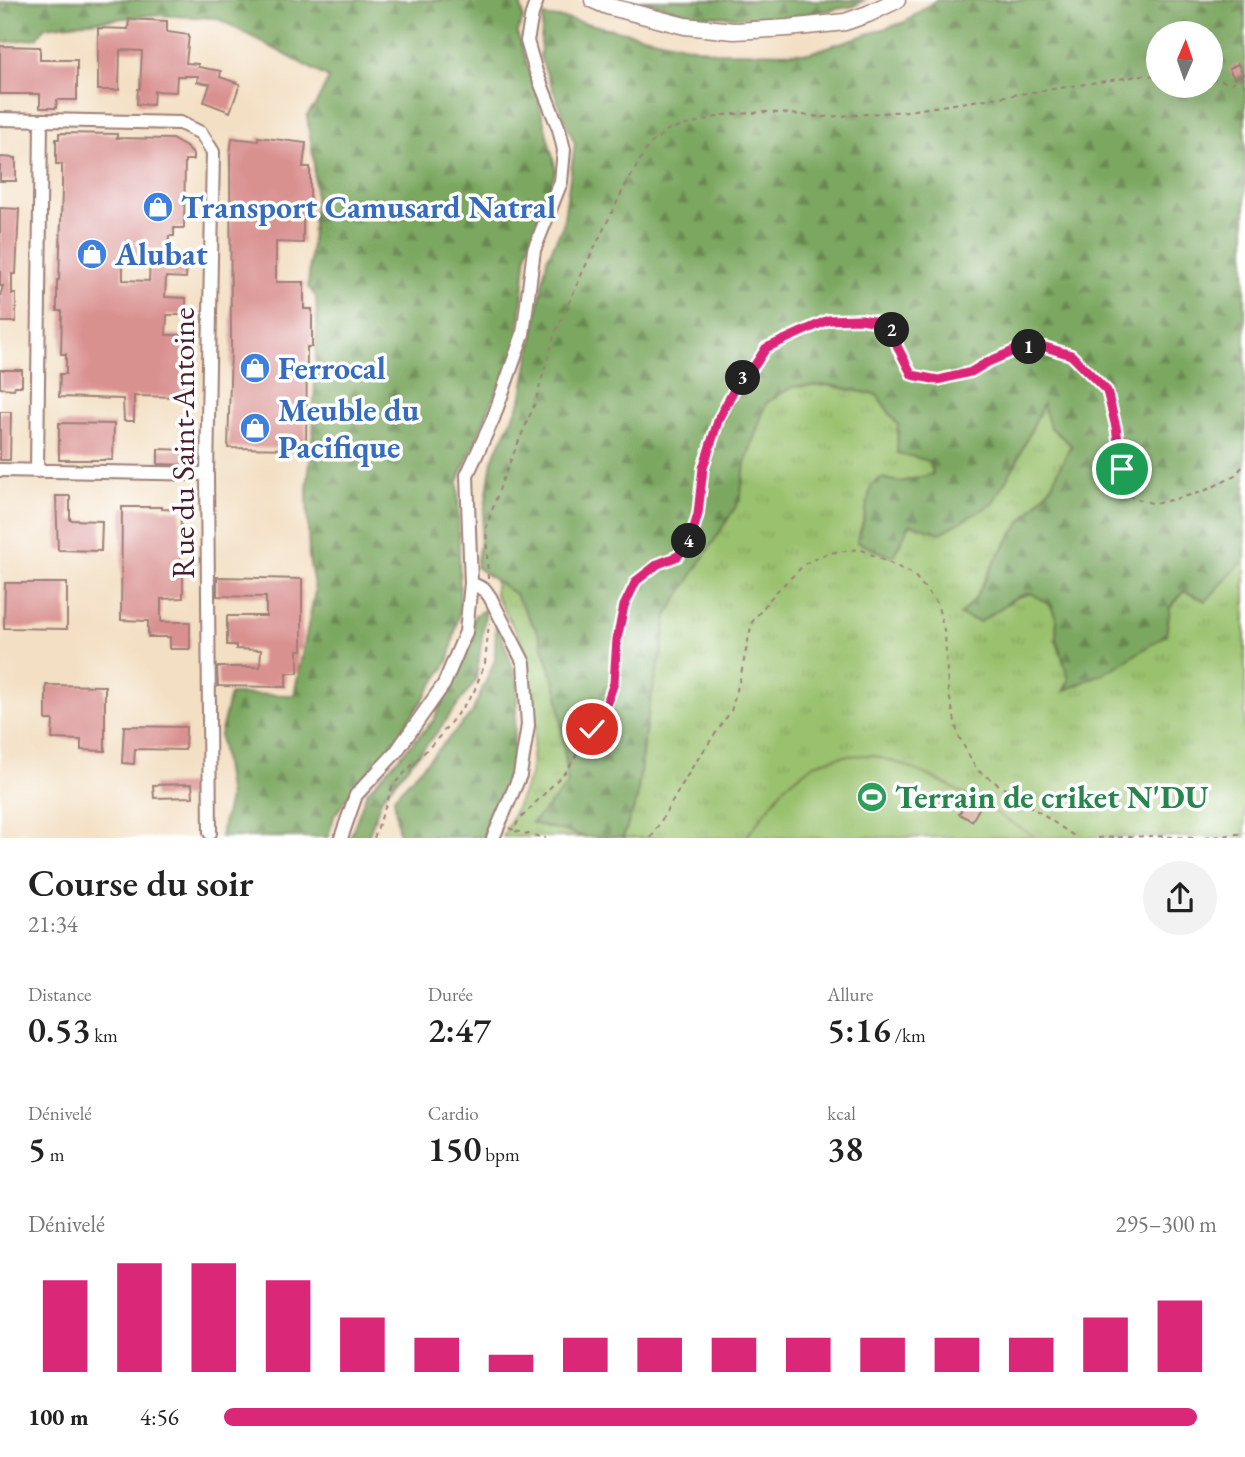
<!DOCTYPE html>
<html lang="fr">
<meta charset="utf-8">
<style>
:root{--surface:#fff;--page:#f2f2f2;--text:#222;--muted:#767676;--accent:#db2777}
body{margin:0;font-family:"EB Garamond",serif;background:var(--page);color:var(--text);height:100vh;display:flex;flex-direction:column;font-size:26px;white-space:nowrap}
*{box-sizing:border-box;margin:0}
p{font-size:23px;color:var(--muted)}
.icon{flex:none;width:38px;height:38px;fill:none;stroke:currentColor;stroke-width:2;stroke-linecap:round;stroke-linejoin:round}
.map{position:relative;height:838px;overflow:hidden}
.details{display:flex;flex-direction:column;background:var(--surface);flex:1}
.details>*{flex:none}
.needle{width:46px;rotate:2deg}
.tools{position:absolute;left:1146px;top:21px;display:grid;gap:14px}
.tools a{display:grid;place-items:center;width:77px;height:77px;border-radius:50%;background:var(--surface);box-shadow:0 7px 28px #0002;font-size:35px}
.pin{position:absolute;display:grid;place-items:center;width:60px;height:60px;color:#fff;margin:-30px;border:4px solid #fff;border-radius:50%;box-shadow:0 2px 7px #0007}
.km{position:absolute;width:35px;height:35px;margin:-18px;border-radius:50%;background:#222;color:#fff;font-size:19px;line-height:35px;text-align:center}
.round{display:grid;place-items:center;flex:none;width:74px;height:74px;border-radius:37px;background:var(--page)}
.headline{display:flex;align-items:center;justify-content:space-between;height:119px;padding:0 28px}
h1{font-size:38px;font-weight:600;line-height:52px}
.metrics{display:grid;grid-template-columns:repeat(3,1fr);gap:10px;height:119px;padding:7px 28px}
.metrics div{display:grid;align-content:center}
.metrics b{font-size:35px;font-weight:600}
.metrics small{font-size:19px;font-weight:400}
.metrics p{font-size:19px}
.chart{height:196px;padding:14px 28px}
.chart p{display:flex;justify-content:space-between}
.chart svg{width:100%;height:126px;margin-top:7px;stroke:var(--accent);stroke-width:6}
ul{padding:0 28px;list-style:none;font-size:23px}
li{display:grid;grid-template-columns:112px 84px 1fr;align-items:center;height:52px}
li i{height:18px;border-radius:9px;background:var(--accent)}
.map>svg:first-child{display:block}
.grass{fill:url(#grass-tufts);stroke:#72704c;stroke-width:2}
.forest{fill:url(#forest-firs);stroke:#626346;stroke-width:2;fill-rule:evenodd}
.park{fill:#9ac16d;stroke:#72704c;stroke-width:2}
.building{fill:#d99190;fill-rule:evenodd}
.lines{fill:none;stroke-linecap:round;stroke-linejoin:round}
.minor-casing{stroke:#9e7f77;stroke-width:16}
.major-casing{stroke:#9e7f77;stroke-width:19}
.path{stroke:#9e7f77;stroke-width:2;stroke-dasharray:5 5;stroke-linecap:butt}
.minor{stroke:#fff;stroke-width:12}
.major{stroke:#fff;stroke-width:16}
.route-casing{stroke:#fff;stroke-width:14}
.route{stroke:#db2777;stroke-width:9}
.labels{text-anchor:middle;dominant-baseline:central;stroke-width:7;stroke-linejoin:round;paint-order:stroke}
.shop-label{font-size:32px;font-weight:bold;fill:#366cbe;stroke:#fff;text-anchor:start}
.street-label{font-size:32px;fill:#4a1f2b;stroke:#fff}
.leisure-label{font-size:32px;font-weight:bold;fill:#27864d;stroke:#fff;text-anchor:start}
</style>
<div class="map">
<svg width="1245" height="838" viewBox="0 0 1245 838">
<defs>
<pattern id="grass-tufts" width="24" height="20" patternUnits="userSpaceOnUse" patternTransform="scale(1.75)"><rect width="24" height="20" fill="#9ac16d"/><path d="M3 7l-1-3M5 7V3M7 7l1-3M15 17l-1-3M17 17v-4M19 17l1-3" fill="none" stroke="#86a55f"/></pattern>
<pattern id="forest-firs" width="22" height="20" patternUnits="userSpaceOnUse" patternTransform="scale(1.75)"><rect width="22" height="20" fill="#7ba760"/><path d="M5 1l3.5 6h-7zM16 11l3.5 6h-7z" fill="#67874f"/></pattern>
</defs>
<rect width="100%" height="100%" fill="#fff"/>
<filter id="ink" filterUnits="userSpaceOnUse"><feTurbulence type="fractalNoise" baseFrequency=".0143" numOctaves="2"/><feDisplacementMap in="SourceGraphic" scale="14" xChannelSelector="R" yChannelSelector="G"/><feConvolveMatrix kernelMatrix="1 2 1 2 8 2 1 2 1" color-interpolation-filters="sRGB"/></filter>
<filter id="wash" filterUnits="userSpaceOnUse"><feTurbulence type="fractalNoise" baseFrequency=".00686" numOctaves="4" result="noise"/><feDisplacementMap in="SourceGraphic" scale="28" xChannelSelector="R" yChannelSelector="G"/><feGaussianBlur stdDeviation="1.57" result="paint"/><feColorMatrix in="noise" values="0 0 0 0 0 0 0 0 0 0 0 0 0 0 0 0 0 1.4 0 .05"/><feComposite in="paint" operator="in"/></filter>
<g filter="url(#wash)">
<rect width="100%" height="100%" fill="#f3dfc3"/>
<path class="grass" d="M828,385l49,10 21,30 32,35 3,14 -32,8 -20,-4 -17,41 -7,23 35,15 18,-33 133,-121 20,34 8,8 -21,43 -29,34 -25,37 -21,40 -15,16 20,7 37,-25 15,-4 19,13 6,14 -1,18 13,41 -4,12 105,-83 15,-17 21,10 34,-37h5v273l-622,1 14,-39 6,-55 8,-46 12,-51 4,-32 72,-115 6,-36 21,-61 26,-16z
M495,580l20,14 24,40 19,59 10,93 -36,37 55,14h-84l27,-61 6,-53 -12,-77 -29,-52z"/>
<path class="forest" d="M13,0h507l3,19 -6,13 20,63 19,75 -29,82 -10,99 -25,51 -34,79 2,127 -11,52 -61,92 -27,26 -27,38 -6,21h-108l9,-39 -9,-63 10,-41 64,1 21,-104 -6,-32 -2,-69 6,-58 4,-106 -1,-29 -8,-10 7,-88 -1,-37 -7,-47 9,-11 13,-26 -112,-60 -66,-3 -106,12 -8,11 -37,5v-40z
M640,0h224l-10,6 -76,13 -85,-4z
M936,0h309v564h-5l-34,37 -22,-10 -14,17 -4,27 -52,33 -50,23 5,-12 -13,-41 1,-18 -6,-14 -20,-13 -14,4 -37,25 -20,-7 15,-16 21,-40 25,-37 29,-34 21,-43 -21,-18 -7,-23 -27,59 -24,41 -51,29 -31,-9 -17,33 -36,-15 7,-23 7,-33 10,-8 20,4 32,-8 -3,-13 -33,-8 1,-28 -21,-30 -49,-10 -36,2 -26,16 -21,61 -5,36 -73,115 -4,32 -12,51 -8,46 -6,55 -14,38h-36l-55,-14 36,-38 -10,-92 -19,-59 -24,-40 -39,-27 16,-107 29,-59 26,-142 16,-34 12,-81 -35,-87 3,-41 24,3 148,33 94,1 96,-31zM1158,33h53v53h-53z
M486,609l-10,71 -41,55 -53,62 -14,40 -18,1 17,-46 66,-71 32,-63 9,-42z
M496,620l22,62 -7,97 -26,58h-86l-5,-40 78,-84 23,-53z"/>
<path class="park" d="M871,755c61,15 111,50 164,82l-289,1 39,-52 29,-22 28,-8z"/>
<g id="blocks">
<path class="building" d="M129,19l38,2v11l22,3 -3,28 12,1v3l23,4 -1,6 20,7 -10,28 -26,-10 6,-18 -13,-2 1,-6h-21l-1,16 -22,-1 -1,14 -16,-1 1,-15h2l2,-38 -22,-1 -1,40h-21v-62l30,1z
M0,46l40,1v13h37v40h-20l-1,8h-16v-14h-40z
M1238,64l5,10 -9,4 -5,-9z
M59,133l58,1v4l55,1 14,8 7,7v6h-8l-1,68h-10v8h-5l-1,22 19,1 -1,19 -20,-1 -1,20 21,1v17h-19l-1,20h18l-2,62 -48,-1v25h-10l-1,-22 -64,-2 1,-23h6v-20h-5l1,-43h-5v-31h2l3,-91v-25h-6v-25h3zM123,257l27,1 -1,23 -26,-1z
M258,137l48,6 -3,24h7v47h-7v29l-27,-1v40h28v27h8v38h-5l-1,102 -78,-1 3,-100 -1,-193 2,-17 26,3z
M0,157l16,1v23h-16z
M0,208l19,1 -3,65h-4v20h4v28h-16v-26l3,-10h-3z
M0,370h22v16h-7l-1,3 -14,-1z
M0,412h11l-1,48h-10z
M59,423l55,1 -1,36h-54z
M158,449l29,1v15l-29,-1z
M56,496h14v24l32,1 -1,30 -43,-1z
M122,507h40v2l19,1 -1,63h3v25l-22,1v23h29v27h-20v-12h-22v-16l-27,-1z
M217,577l85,2v71h-4v23h-12v14l-68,-1 -1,-19h43l1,-17 -25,-1v-4h-9v-29h39v-19l-49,-1z
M5,583h62v46l-63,-1z
M46,685l59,1v65l-24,-1v-10l-29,-1 1,-19h-7z
M124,726l62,1 -1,23 -50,-1 -1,15 -12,-1z
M192,784l1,13 -39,1 -1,-13z
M968,800l12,7 -8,14 -13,-7z"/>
</g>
</g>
<g filter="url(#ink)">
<use href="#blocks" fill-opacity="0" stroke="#9e7f77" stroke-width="2"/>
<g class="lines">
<g class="minor-casing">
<path id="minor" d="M0,119l180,4 21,10 12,19 -6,322 3,359
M0,470l207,4
M37,471l4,-351
M471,583l14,7 5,7 34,66 4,62 -8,50 -27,63
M341,838l15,-43 40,-43 48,-68 22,-52 5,-49 -4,-108 26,-56 30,-85 11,-84 27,-68 3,-32 -5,-21 -23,-57 -9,-31 5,-27 5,-14"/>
</g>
<g class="major-casing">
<path id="major" d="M593,0l14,6 78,20 49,5 54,-3 57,-6 23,-8 29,-14"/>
</g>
<path class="path" d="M1211,79l21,4 13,-6
M488,579l-2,-51 18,-52 31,-73 20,-70 29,-64 38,-77 26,-46 19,-16 57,-15 42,-3 59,5 83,-6 236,-36 14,1
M509,828l5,2 4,-9 50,-52 39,-66 7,-20 3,-44 6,-33 13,-25 22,-17 20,-8 13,-18 7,-24 5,-46 16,-50 17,-32 19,-21 11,-17 62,-28 33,-1 23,4 9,8 5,17 14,27 26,6 33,-9 17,-10 35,-15h22l26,8 36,36 9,36 6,42 9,28 24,7 47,-12 31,-15 12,-13
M515,831l31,7
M374,838l19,-53 46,-48 34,-43 12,-31 4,-40
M651,838l42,-72 38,-55 9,-32 12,-57 23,-29 31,-30 22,-10 32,-4 53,25 24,29 8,31 3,56 10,45 19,35 100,68
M1098,838l54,-2 42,2
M1205,838l40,-5"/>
<use href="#minor" class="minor"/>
<use href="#major" class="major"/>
</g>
</g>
<g class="lines" filter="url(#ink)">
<g class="route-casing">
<path id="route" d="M592,729l15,-26 7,-20 3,-44 7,-33 12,-25 22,-17 20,-8 13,-18 7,-24 5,-46 16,-50 17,-32 19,-21 11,-17 62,-28 33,-1 23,4 9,8 5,17 14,27 26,5 33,-8 17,-10 35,-15h22l26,8 36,36 9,36 6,42"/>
</g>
<use href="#route" class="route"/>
</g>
<defs>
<g id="shop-disc" transform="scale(1.575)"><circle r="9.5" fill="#3f7fe0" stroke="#fff"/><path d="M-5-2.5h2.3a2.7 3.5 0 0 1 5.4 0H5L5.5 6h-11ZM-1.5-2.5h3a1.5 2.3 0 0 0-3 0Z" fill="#fff"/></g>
<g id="stadium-disc" transform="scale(1.575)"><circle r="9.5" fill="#2e9e5b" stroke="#fff"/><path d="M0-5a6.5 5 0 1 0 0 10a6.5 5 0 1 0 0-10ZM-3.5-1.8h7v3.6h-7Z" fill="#fff"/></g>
</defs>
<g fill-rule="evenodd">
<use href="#shop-disc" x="158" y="207"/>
<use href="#shop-disc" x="92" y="254"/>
<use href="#shop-disc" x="255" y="368"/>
<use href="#shop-disc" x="255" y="428"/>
<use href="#stadium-disc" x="872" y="797"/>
</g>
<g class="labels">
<g class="shop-label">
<text x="181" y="207">Transport Camusard Natral</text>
<text x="115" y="254">Alubat</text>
<text x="278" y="368">Ferrocal</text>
<text x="278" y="410">Meuble du<tspan x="278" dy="37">Pacifique</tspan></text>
</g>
<g class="street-label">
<text transform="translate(183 443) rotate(-90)">Rue du Saint-Antoine</text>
</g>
<g class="leisure-label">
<text x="895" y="797">Terrain de criket N'DU</text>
</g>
</g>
</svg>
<div class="tools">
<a><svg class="needle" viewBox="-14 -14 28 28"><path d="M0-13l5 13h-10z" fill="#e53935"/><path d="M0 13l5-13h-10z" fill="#767676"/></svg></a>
</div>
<div class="pin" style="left:1122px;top:469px;background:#1e9e55"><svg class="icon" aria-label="arrive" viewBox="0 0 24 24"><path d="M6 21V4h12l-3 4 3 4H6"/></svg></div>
<div class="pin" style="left:592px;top:729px;background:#d93025"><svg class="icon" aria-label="check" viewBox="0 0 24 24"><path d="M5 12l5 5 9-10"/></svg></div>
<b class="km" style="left:1029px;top:347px">1</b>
<b class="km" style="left:892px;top:330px">2</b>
<b class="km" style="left:743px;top:378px">3</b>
<b class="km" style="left:689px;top:541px">4</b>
</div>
<section class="details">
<div class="headline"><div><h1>Course du soir</h1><p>21:34</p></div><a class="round"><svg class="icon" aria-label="share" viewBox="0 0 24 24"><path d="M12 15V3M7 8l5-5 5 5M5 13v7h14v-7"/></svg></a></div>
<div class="metrics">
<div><p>Distance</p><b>0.53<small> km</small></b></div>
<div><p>Durée</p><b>2:47</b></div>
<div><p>Allure</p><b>5:16<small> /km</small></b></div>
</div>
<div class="metrics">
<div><p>Dénivelé</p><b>5<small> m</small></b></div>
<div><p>Cardio</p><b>150<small> bpm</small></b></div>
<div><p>kcal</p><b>38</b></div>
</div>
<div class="chart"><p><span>Dénivelé</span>295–300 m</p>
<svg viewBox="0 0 160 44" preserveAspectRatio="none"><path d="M5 44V12M15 44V6M25 44V6M35 44V12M45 44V25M55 44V32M65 44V38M75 44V32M85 44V32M95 44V32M105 44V32M115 44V32M125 44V32M135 44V32M145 44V25M155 44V19"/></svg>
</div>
<ul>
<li><b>100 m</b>4:56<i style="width:98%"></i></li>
</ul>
</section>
